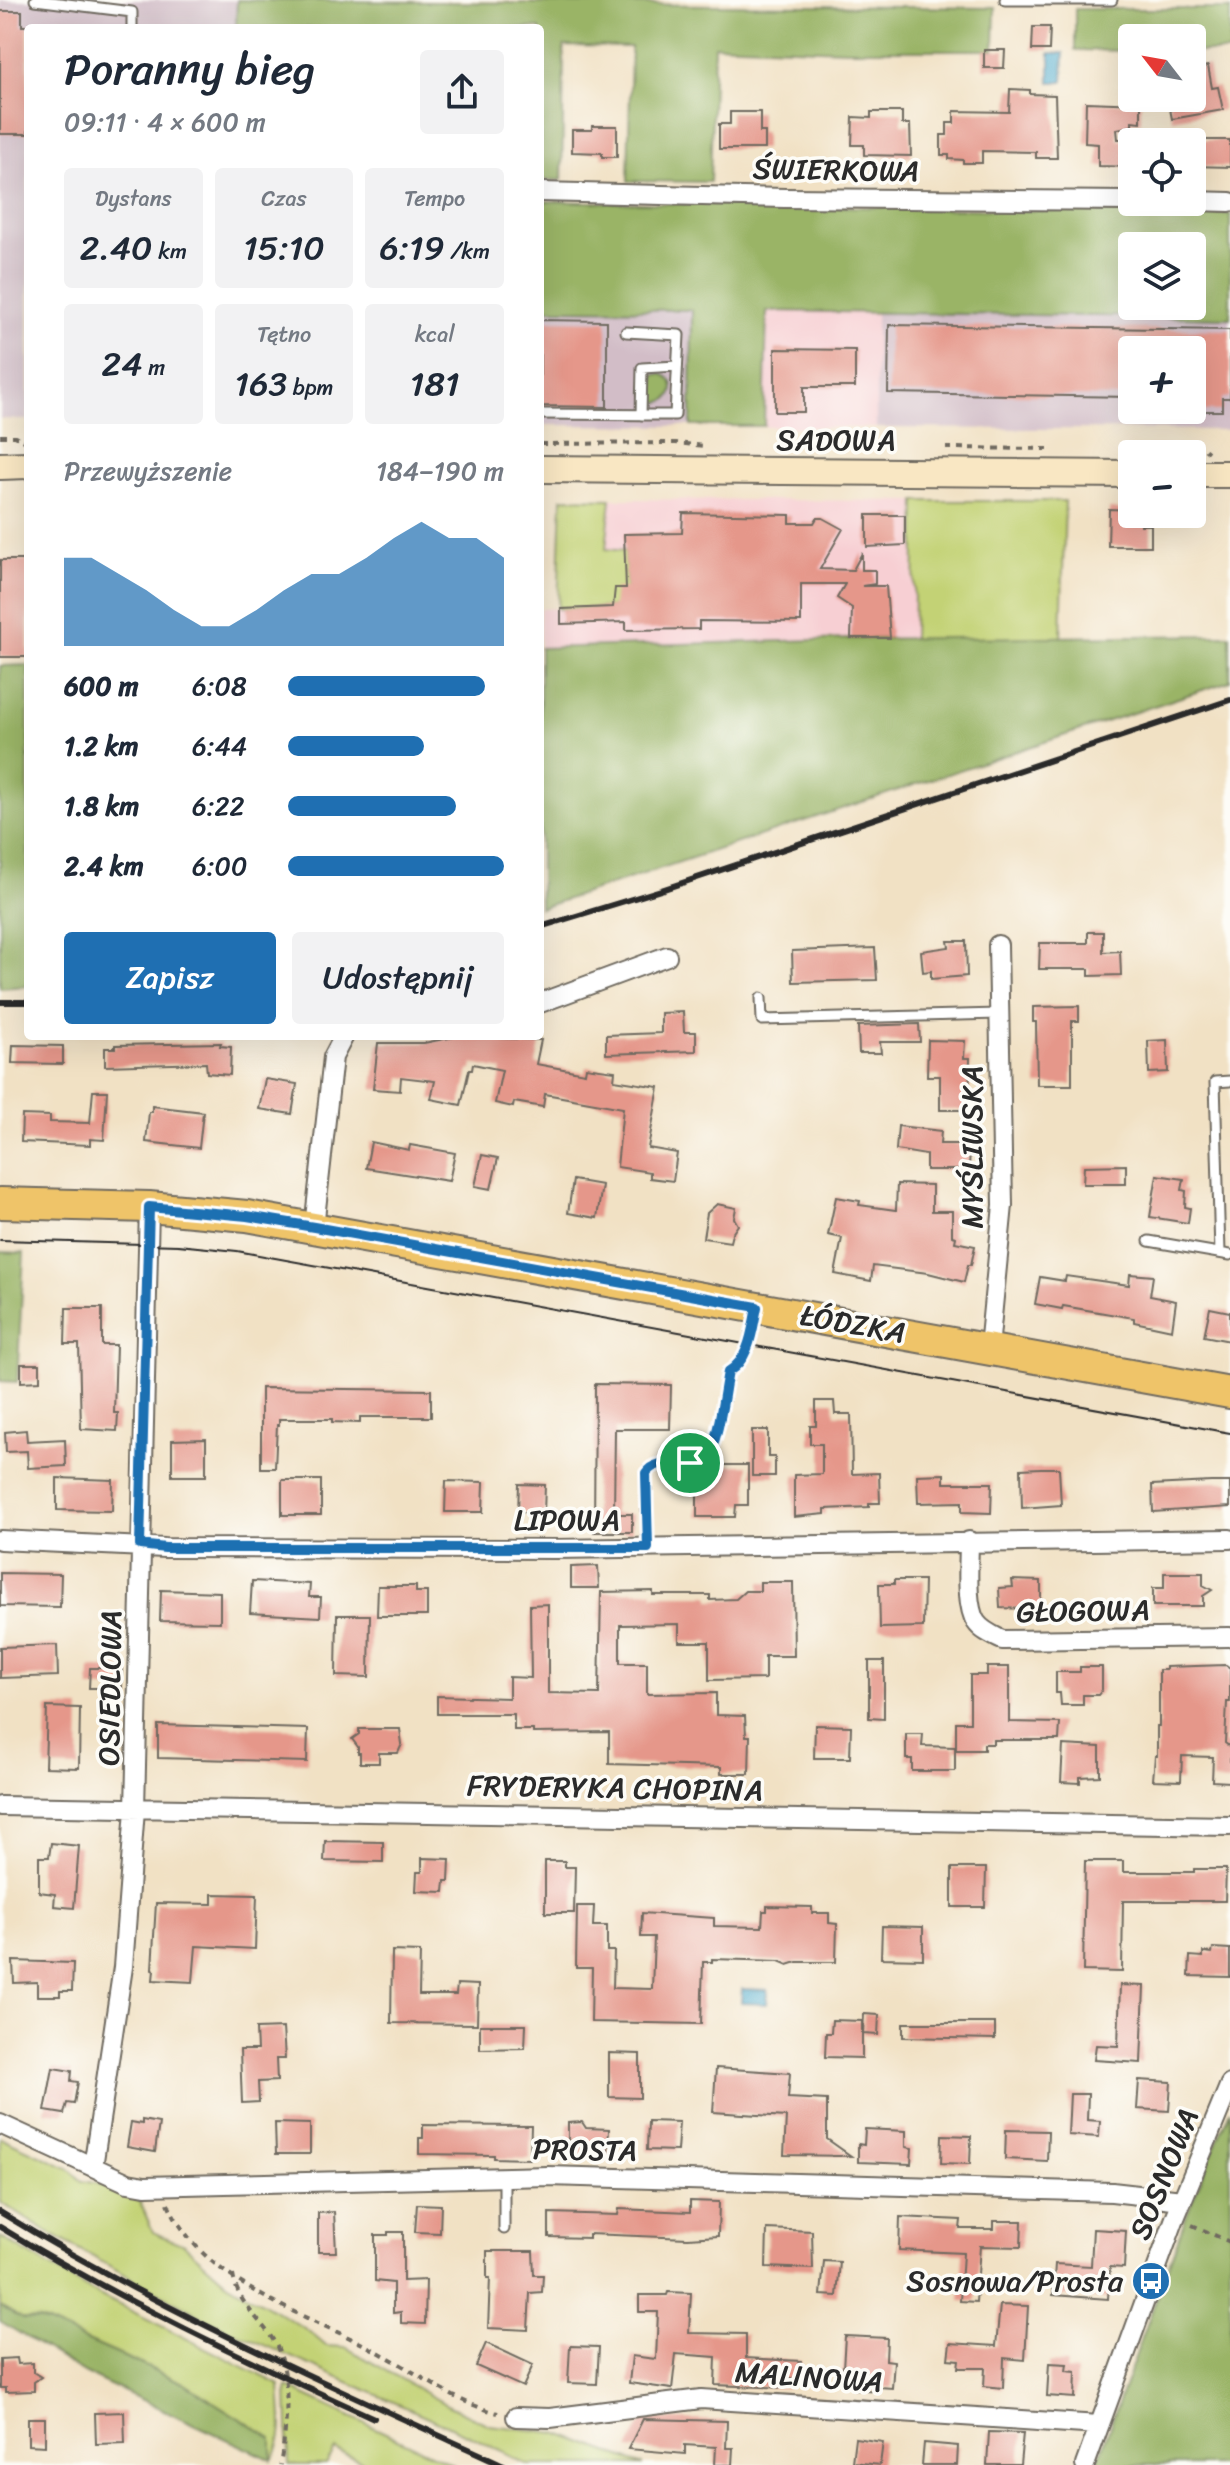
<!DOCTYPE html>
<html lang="pl">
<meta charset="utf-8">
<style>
:root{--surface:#fff;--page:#f2f2f3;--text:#1f2937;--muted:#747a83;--accent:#1f6fb2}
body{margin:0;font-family:Sriracha,sans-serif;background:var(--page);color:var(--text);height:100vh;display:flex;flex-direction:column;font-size:30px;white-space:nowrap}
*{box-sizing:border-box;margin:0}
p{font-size:26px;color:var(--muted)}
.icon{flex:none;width:44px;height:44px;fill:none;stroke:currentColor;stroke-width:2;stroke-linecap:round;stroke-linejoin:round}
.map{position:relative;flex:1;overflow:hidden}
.panel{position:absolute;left:24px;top:24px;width:520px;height:1016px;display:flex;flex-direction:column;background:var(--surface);border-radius:8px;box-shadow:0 8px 32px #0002}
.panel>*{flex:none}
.needle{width:52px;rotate:301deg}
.controls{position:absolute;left:1118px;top:24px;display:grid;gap:16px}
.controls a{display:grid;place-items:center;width:88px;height:88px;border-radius:8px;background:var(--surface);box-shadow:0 8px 32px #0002;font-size:40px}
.pin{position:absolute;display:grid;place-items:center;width:68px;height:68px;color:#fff;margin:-34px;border:4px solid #fff;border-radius:50%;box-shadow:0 2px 8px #0007}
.round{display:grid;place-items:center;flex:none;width:84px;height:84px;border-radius:8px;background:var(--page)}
.head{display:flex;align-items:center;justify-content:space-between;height:136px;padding:0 40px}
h1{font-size:44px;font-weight:600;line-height:60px}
.stats{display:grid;grid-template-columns:repeat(3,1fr);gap:12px;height:136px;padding:8px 40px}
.stats div{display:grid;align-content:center;border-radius:8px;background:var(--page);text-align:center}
.stats b{font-size:34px;font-weight:600}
.stats small{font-size:22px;font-weight:400}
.stats p{font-size:22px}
.chart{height:224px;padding:16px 40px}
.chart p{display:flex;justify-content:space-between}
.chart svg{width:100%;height:144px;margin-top:8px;fill:var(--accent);opacity:.7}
.button{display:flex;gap:16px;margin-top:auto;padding:16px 40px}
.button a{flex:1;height:92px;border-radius:8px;background:var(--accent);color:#fff;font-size:32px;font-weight:600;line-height:92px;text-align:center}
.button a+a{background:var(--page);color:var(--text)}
ul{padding:0 40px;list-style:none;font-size:26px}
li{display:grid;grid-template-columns:128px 96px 1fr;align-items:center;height:60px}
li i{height:20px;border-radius:10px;background:var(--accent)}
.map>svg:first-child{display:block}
.built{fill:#f7cfd3}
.industrial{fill:#d2bdc7;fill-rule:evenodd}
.green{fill:#c3d274;stroke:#777e50;stroke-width:2}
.forest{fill:#9ab466;stroke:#627048;stroke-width:2;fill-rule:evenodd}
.water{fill:#4ca9cb;stroke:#3c6a7b;stroke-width:2}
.building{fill:#e5978a}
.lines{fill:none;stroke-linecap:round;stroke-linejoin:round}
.lane-casing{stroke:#706b61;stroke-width:13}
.street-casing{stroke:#706b61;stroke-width:22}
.secondary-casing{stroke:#706b61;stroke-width:30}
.primary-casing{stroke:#706b61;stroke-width:34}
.path{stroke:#706b61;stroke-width:4;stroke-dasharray:6 6;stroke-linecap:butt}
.lane{stroke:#fff;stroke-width:9}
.street{stroke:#fff;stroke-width:18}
.secondary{stroke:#f9e7c3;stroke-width:26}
.primary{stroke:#efc469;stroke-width:30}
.tram{stroke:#2b2b2b;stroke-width:2}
.rail{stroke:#2b2b2b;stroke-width:6}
.route-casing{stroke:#fff;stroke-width:16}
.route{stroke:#1f6fb2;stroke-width:10}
.labels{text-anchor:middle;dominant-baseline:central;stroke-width:7;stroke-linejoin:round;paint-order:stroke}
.street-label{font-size:30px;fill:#2b2b2b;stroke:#fdfcf7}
.poi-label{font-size:30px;fill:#2b2b2b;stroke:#fdfcf7;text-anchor:end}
</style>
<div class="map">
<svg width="1230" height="2465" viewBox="0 0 1230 2465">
<rect width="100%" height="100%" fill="#fdfcf7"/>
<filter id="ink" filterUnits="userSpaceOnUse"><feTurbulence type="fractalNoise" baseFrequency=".0125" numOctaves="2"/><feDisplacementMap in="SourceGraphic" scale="16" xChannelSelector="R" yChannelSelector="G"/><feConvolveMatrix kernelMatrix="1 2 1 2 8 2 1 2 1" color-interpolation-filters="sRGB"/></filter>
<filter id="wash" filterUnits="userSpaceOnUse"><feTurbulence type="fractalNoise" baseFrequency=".006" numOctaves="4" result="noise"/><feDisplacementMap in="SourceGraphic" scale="32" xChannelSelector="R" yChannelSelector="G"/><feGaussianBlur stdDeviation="1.8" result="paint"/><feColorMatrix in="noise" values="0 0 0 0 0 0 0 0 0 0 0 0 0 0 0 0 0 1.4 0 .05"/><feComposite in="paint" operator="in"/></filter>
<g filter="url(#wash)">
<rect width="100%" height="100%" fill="#f1e1c4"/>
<path class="built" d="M692,310l184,3v115l-185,-2z
M611,499l305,2 -3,138 -373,9v-39l87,-3 -21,-57z"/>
<path class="industrial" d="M0,0h237l-1,28h-208v392l-28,-1z
M540,309l152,1 -1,116 -151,-1z
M876,313l354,5v112l-354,-2zM1132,350h60v60h-60z"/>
<path class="green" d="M562,498l49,1 -5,50 19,2 2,56 -69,2z
M916,501h149l-4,138h-148z
M0,2137l68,31 14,13 29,5 29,16 13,30 31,13 43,38 79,46 20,17 19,1 102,58 42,20 68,8 86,32h-115l-57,-29 -255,-112 -169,-92 -47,-30z
M0,2237l91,54 189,94c1,25 7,53 -8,75v-21l-89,-56 -143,-63 -17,-1 -23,-13z
M287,2387l167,78h-90l1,-2 -30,-13 -9,15h-37z"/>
<path class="forest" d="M237,0l758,8 -1,42h-148l-132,-5 -4,137 -82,-1 3,-134 -67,-1 -2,134h-22v-152h-304z
M1075,9h155v43h-38v-14h-60v13l-57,-1z
M540,201l690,13v104l-463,-7 -3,115h-73l1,-116 -152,-1zM1132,246h60v60h-60z
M645 388a14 14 0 1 1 28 0a14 14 0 1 1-28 0Z
M1230,635v46l-690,227v-260l312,-9z
M28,665v321l-28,2v-322z
M0,1252l24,1 -7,129 -17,-1z
M1230,2110v355h-134l92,-254z
M0,2306l23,13 17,1 143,63 89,56v21l-186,-86 -86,-53z"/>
<path class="water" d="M1050,53h14l-1,29h-13z
M742,1989l26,1 -1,14 -26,-1z"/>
<g id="blocks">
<path class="building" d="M0,11h22v15h6v108h-28z
M1033,27h17l-1,23h-17z
M984,50h21l-1,18h-20z
M1208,66l4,22 6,-1 5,23 -51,9 -4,-20 24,-1v-29z
M1010,89l20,1v4l25,1 2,63h-21v-6l-54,-1v12h-19v-3l-14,-1v-4h-8v-20h6v-12h7v-12l55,1z
M1086,102l55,2v18l-9,-1v5l-15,3 1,10h14v28l-34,-1v-22l-13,-1z
M730,112h30v20h5v17h-46v-25h11z
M871,112h31v12h8l1,32 -47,-1v-10h-12l1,-28 18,1z
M592,126h25v31h-15v-4l-30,-1v-22h20z
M1192,140h38v27l-38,-1z
M540,320l67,1v86l-67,-1z
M889,325l341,5v68h-8v13h-20v-13l-10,-1v-47h-60v47l-244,-4z
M775,349l80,1v37h-51v25h-29z
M1109,509l23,1v4h9v11h10v21h-43z
M683,513l107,2v8h24l3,-5h6l20,11 -23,40 33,1 9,-17v17h13v14l-13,2h24l4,52h-39l1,-30 -15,-10 8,-14h-44v38l-102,-1v8l-73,1v-8l-65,2v-15l52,-2 2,-19h11l-2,-54 58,-1z
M867,515h38v30l-38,2z
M0,560h28v97h-28z
M1088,932h15v20l17,-1 1,24 -32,1v-7h-50l1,-26h48z
M948,941h18l1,35 -36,3v-8l-8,1 -2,-21 28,-4z
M875,948l2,32 -84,2 -1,-31z
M1079,1006v15h-7v64h-35l-1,-63h-3v-15z
M683,1012l1,20h12v19l-90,3v-19l55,-2v-20z
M919,1024l1,18h-40l1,11h-22l-1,-27z
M459,1036l82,4 -5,24 49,9 1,-6 29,4 -1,9 45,7 -11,61 29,5 -4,28 -23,-3v-6l-33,-5 6,-59 -78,-14 -2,13 -29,-5 -1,5 -18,-4 7,-33 -29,-6 -1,6h-3l-8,35 -30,-6 4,-18 -34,-4 -1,14 -27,-2 5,-46h46z
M928,1040l37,1 -1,17h6l-1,52h-29v-34h-13z
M1167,1040l1,32 -19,1 -1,-32z
M221,1043l-1,3 11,1 -1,28 -23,-2 -1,-10 -101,3v-18h10v-3z
M13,1045l50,1v18l-51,-1z
M265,1079l32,5 -5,30 -33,-5z
M93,1091h14l-3,49 -14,-1v6l-69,-3 1,-27 28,1v6l40,1z
M152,1106l51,6 -4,36 -53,-6 3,-30h3z
M898,1126l43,5 -1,13h30l-1,26h-43v-15l-30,-5z
M371,1142l38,8 1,-5 45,8 -6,28 -83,-13z
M482,1155l16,3 -7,31 -16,-3z
M1126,1165v19h-43l1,-18z
M1157,1175l27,4 -2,11 4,1 -1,16 5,1 -2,15 -38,-6z
M573,1180l29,5 -5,33 -29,-5z
M897,1184l35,1v26h20v25l4,1 -1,5 20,4 -4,19h-3l-4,17 -36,-9 -55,-7 -2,15 -36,-7 7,-36 -14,-3 8,-38 24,4 -1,4 37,5z
M717,1204l19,4 -2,10 4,7 -6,9 -2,8 -27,-4 4,-25z
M1130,1274l23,2 -3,20 26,5 -4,29 -38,-8v-4l-71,-12 -1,3 -27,-5 5,-27 25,4 1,-5 63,9z
M66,1308h36v37h14l-2,68h4l-1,18 -36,-2 -2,-85h-14z
M1210,1308l20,4v29l-26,-5z
M21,1364h19v17l-19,1z
M595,1384l76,1 -1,44h-55l-1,85h18v18h-38z
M261,1388l170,2v27h-71v6l-28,-1v-3h-53v6h-2l-2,43h-14z
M816,1401h18l1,13h16l1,60 27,-1 1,30h-11v4l-44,2v5l-31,3v-42l28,-1v-30h-12v-18h6z
M26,1430l1,11 38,-2 1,27 -38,2 -1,-17 -21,1 -1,-20z
M752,1430h16v27h7v19h-23z
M206,1439v37h-34v-36z
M712,1465h36v40h-12l-1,12h-38v-39h15z
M1041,1468h18l2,37 -39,3 -1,-39z
M944,1474v9h48l-1,30 -29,-1v-10l-44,1 -1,-28z
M57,1478l56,2 -1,31 -55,-1z
M282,1480h39v35h-39z
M446,1481l38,1 -1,30h-38z
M1211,1482h19v25l-77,5 -1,-27z
M519,1484l26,1 -1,28 -26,-1z
M598,1566l1,22h-28v-21z
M0,1573l61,1 -1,33 -60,-1z
M1164,1573h39v12l9,5 -9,6v10h-50v-18h11z
M894,1580h30l-1,47 -43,1 -1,-44h15z
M1012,1580l29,1v31l-15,1v-4l-26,-1 -1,-20 14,-1z
M252,1581l58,3 -1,13h12l-1,20 -70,-4z
M760,1582h33l1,74h-29v23l-56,1v-38h-30v-18l-59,1v38h27v31l69,-1v22l29,1 1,20h4l-1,38h-28v-7l-112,-3v-32l-76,1v-3h-19v-16h-77v-18l72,2v-21l22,1 -1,-73 18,-1v89l51,1 2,-102 52,-1v4h57v5l26,-1 9,-8h15z
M378,1586h38v6h11v24h-50z
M161,1590l59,2v30l-60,-1z
M337,1615h33l-1,62 -33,-1z
M57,1645l1,31 -58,2v-31z
M869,1661h15v58l-15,-1z
M1226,1665l4,3v34h-3l-2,41 5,4v35l-18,-1 1,-24 -31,-1 -1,25 -28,-1 2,-24h2v-30h2v-56h7v-3z
M987,1667h22v55l51,1 -1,17h-66v4h-9v6h-28v-28h14v-47h17z
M1080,1667h22v23l-4,5h-15v10h-22l-1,-12h-4v-21h24z
M90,1668h32v20h-33z
M47,1707l33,1 -1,60 -34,-1z
M158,1725l150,4 -1,33 -149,-4z
M815,1725l36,1 -1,32h-36z
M359,1729h41l2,15 -4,9h-19v10h-19v-10h-2v-6l-6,-8 7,-5z
M906,1734h17l-1,12 33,1v24h-43v-12h-6z
M1063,1745l37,2v29l-20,1v6l-19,-1z
M325,1841l58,1v20l-59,-1z
M51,1843l28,3 -5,62 -20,-2 1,-12 -16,-2v-35h10z
M422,1858l28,1 -1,22h-4l-1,11 -28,-1 1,-19h5z
M545,1861h20v6h10l-1,46h-29z
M1085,1861h38v11h71v-3h32l-1,32h-102l-1,71 -39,-1z
M952,1868h34l-1,39h-33z
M212,1894l45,1 -2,54 -59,-3 -3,36 -40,-2 1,-10 -2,-1 4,-66 56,1z
M577,1906h17l-1,20h14v25h7l-1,37 39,1 2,-52h-13l1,-24 72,5v8l48,1 1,-16h4v-5l45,1v6h17v10l8,1 -1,38h-39l-9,3 -9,-4 -67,-2v3h-9l-2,62 -110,-2 1,-54h-16z
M882,1926l41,1v32l-42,-1z
M1213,1948l17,1v28l-41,-1 1,-20 13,1v-5l9,1z
M392,1951l28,1 -1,43h37l1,-11 21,1 -1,39 -86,-1z
M13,1961l60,2 -1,28h-12v5h-23v-14l-23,1z
M1120,1985l24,1 -3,77 -47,-3 2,-15 22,1z
M864,2014l15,1 -1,20 -15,-1z
M832,2020l30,1v37l-37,-1 1,-24h5z
M903,2023h92v16l-92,-2z
M480,2025h46l-1,23 -45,1z
M283,2028l2,31h-9l1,22 -19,1 1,20 -17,1 -2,-53h17l-1,-21z
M609,2053l31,1v44l-31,-1z
M53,2068l19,3 -1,10 7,1 -4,22 -7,-1 -3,11 -19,-3z
M716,2068l74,5 -2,25 39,2v39l24,17 -67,-1 2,-38 -73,-5z
M1139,2080l32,2 -2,29 -32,-2z
M1070,2094h18l-1,26 13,1 -1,16 -31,-2z
M142,2120l17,3 -4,29 -28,-5 4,-25 11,2z
M648,2121l31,1 -2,29 -30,-1z
M582,2122l4,6 23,1 -1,28 -27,-1 1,-13h-14v-20z
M275,2123l35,1v30h-34z
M423,2125l108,1 -1,33 -36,-1v-3l-75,-1v-16h4z
M865,2129l41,2v16l6,1 -1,16 -53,-2v-18l6,1z
M1006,2130l42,1 -1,30 -42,-2z
M942,2135l29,1 -1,28 -29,-1z
M690,2201l29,1 -1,34 -30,2 -99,-4v4l-40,-1v-24l69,2 1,-6 71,3z
M417,2204l24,1 -1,28 -25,-1z
M334,2212l2,40h-18v-39z
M900,2217l61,3 -1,9h34v-8h28l-1,26 -41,-1 -4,56 -16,-1 3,-48 -64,-3z
M767,2229l45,2 1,38 -47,-2z
M1093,2229l33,2 -2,37 -14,-1 -2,32 -55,-4 2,-31 36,2z
M388,2232h15v49l23,-1 -1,44 -24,-1v-11l-8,1v-30l-18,-2v-46h13z
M487,2251h46l1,24h9l-1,17 -12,1 -2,37 -40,-2 2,-50h-3z
M824,2261l16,1 -3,34 -16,-1z
M668,2292l23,1 -2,40 57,1v24l55,3 -1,18 -11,-1 -1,10 -73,-3 1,-28 -40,-3 -4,35 -43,-6 3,-27 24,3 2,-47h-19v-17h28z
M1000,2305l28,1 -3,54 -21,-2 -1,30 -19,-2 1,-18h-27l1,-8 -11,-1 2,-16 46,3z
M845,2336l42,2 -1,22 8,1 -2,27 -13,-1 -1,4 -25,-2v-4l-11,-1z
M486,2343l47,22 -10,22 -47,-21z
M570,2346l29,1 -2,37 -29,-1z
M17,2358l1,6 15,-1v9l8,5 -7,5v9l-28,1v-4h-6v-29z
M1049,2363l18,1 -1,7 10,1 -1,26 -28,-2z
M124,2412l1,31 -29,1 -1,-31z
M28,2418h17v28l-17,-1z
M643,2419l84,2 -1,27h7l-1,17h-17l1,-18 -31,-2v9l-57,-5z
M989,2432l34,1 -3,32h-33z
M855,2438l28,4 -3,23 -28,-3z
M924,2443l34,3 -1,19h-35z"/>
</g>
</g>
<g filter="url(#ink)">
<use href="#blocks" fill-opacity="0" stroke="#706b61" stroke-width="2"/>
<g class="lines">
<g class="lane-casing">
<path id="lane" d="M35,0l97,12v16
M1005,0h107
M540,414l135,1 4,-80 -53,-3
M641,415l1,-47 35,-2
M761,998l1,22 237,-6
M1149,1241l81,14
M1220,1253l-5,-171 15,-1
M648,1548l-2,-75c14,-21 50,3 66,-27 8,-15 12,-55 16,-74 21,-12 23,-38 28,-61
M504,2176v53"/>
</g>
<g class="street-casing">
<path id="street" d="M540,192l245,6 347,3
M1192,201l38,1
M540,1003l127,-47
M314,1227l19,-170 11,-21
M989,1348l14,-143 -5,-260
M0,1540l165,8 391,1 674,-10
M969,1541c0,21 -4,64 7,81 6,9 18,14 26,18l228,-3
M0,1806l1230,20
M0,2124l128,59 17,3 403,-10 564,16 70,8
M93,2167l30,-200 12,-158 14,-602
M516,2417l34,1 151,-19 398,26
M1085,2465l90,-247 55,-134"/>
</g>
<g class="secondary-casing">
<path id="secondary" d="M0,466l28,-1
M540,469l592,5
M1192,474h38"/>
</g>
<g class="primary-casing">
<path id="primary" d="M0,1203l149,4 98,9 983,177"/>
</g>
<path class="path" d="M0,436h15l13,7
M540,444l136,-1 29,3
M946,448l103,1
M1134,450l68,-3 6,5
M168,2203c37,86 146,112 221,155 40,22 63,43 109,55
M1192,2225l38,17
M233,2275c5,33 37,50 47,79 11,30 6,80 0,111"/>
<use href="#lane" class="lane"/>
<use href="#street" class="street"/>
<use href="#secondary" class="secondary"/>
<use href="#primary" class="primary"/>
<path class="tram" d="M0,1240l178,5 59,6 993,182"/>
<path class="rail" d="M540,927l121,-37 569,-190
M0,1002h28
M0,2212c161,99 333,175 504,253
M0,2227c120,73 246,133 374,191"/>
</g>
</g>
<g class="lines" filter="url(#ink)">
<g class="route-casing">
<path id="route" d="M149,1207l98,9 67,11 443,80c-5,24 -7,52 -29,65 -4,19 -8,59 -16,74 -16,30 -52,6 -66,27l2,75h-483l-25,-3z"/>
</g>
<use href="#route" class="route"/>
</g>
<defs>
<g id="bus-disc" transform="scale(2)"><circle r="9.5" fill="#1f6fb2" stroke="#fdfcf7"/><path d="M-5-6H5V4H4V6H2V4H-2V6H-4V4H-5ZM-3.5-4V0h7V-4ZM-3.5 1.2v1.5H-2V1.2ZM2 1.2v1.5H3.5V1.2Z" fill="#fff"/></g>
</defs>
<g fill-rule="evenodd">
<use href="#bus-disc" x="1151" y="2281"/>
</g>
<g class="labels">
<g class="street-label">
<text transform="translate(836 170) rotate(1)">ŚWIERKOWA</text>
<text x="836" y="440">SADOWA</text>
<text transform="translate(972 1147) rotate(-90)">MYŚLIWSKA</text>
<text transform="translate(853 1324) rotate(10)">ŁÓDZKA</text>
<text x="567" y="1520">LIPOWA</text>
<text transform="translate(1083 1611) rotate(-1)">GŁOGOWA</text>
<text transform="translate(110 1688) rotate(-89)">OSIEDLOWA</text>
<text transform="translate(615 1788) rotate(1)">FRYDERYKA CHOPINA</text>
<text transform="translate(585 2150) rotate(1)">PROSTA</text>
<text transform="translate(1164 2174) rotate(-68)">SOSNOWA</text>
<text transform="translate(809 2377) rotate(4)">MALINOWA</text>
</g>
<g class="poi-label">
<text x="1123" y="2281">Sosnowa/Prosta</text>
</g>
</g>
</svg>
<div class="controls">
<a><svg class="needle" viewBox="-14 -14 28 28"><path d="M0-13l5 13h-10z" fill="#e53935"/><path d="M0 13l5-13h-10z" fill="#747a83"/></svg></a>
<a><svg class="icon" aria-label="locate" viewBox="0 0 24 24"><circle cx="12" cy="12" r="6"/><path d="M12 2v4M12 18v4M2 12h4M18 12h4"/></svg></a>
<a><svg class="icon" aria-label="layers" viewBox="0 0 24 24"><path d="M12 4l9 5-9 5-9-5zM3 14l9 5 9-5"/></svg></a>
<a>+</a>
<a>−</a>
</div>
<div class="pin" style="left:690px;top:1463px;background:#1e9e55"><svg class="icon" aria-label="arrive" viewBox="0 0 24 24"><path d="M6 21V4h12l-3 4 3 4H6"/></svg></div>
<section class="panel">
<div class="head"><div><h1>Poranny bieg</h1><p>09:11 · 4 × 600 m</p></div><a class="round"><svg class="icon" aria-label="share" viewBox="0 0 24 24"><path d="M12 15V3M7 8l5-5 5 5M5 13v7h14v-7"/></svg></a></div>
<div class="stats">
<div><p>Dystans</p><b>2.40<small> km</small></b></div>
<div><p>Czas</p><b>15:10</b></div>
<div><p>Tempo</p><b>6:19<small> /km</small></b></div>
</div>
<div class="stats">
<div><b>24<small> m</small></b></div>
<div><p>Tętno</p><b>163<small> bpm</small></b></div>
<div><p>kcal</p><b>181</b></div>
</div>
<div class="chart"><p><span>Przewyższenie</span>184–190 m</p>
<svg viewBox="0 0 160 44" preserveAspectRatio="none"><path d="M0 44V17L10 17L20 22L30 27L40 33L50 38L60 38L70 33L80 27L90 22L100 22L110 17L120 11L130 6L140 11L150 11L160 17V44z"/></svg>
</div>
<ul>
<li><b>600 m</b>6:08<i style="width:91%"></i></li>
<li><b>1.2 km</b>6:44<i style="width:63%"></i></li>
<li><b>1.8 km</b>6:22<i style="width:78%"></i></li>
<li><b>2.4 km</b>6:00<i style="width:100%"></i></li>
</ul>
<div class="button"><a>Zapisz</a><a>Udostępnij</a></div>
</section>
</div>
